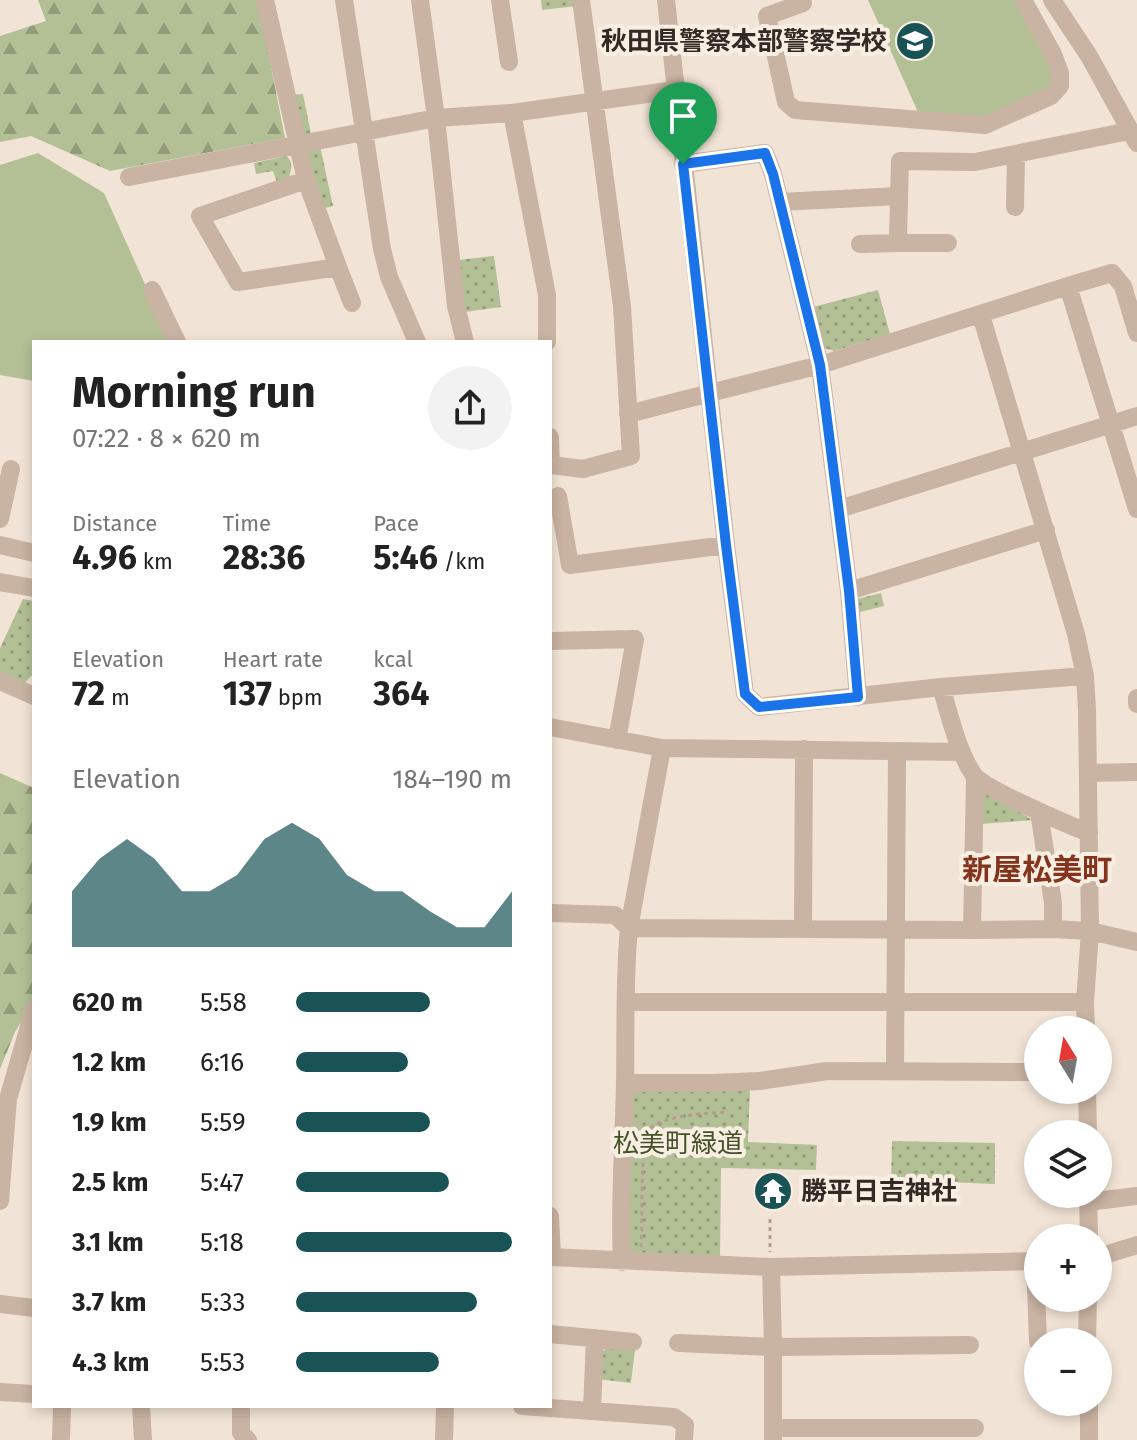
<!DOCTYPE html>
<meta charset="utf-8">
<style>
:root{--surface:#fff;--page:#f2f2f2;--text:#222;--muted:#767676;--accent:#195356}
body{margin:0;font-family:"Fira Sans","Noto Sans JP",sans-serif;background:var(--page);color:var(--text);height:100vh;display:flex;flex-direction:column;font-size:30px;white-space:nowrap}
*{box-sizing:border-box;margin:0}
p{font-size:26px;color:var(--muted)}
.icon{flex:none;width:44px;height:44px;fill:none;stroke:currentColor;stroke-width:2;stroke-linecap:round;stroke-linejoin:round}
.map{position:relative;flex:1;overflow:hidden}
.drawer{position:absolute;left:32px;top:340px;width:520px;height:1068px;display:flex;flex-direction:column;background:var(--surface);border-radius:0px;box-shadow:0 4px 12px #0003}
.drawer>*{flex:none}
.needle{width:52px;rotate:349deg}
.tools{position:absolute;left:1024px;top:1016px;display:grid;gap:16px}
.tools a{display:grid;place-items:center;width:88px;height:88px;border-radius:50%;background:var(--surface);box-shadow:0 4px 12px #0003;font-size:40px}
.pin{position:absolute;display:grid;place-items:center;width:68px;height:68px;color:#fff;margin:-82px -34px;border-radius:50% 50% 50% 0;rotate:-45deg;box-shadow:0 0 8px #0007}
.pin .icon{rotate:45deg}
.round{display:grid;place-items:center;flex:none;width:84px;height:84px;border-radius:42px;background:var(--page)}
.headline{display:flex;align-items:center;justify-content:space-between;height:136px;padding:0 40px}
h1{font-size:44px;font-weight:700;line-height:60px}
.stats{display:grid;grid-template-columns:repeat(3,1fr);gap:12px;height:136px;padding:8px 40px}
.stats div{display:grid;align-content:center}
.stats b{font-size:34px;font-weight:700}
.stats small{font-size:22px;font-weight:400}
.stats p{font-size:22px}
.chart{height:224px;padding:16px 40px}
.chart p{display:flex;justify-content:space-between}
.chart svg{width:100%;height:144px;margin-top:8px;fill:var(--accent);opacity:.7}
ul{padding:0 40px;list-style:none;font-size:26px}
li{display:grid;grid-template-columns:128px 96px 1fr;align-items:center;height:60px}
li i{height:20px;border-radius:10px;background:var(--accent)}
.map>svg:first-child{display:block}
.grass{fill:#b3c096}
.forest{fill:url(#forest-firs)}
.park{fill:url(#park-dots)}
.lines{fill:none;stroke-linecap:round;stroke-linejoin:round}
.path{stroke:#b59d8c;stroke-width:3;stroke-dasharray:4 4;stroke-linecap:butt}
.minor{stroke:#c9b3a2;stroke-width:18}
.route-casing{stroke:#fff;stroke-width:16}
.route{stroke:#1a73e8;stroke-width:10}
.labels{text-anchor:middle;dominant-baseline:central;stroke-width:8;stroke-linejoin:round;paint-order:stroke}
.poi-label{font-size:26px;font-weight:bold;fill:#332925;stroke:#f9eee2;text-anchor:end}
.park-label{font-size:26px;fill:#435228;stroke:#f9eee2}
.quarter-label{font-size:30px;font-weight:bold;fill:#84331c;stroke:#f9eee2}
</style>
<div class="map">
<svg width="1137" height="1440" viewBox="0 0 1137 1440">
<defs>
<pattern id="forest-firs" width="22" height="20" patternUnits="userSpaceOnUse" patternTransform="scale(2)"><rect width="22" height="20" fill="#b3c096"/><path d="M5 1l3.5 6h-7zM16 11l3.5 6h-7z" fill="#929c7a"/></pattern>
<pattern id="park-dots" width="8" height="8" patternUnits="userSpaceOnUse" patternTransform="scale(2)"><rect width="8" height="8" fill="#b3c096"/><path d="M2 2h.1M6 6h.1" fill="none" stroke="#929c7a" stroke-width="1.8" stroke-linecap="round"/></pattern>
</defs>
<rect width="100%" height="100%" fill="#f1e4d6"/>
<path class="grass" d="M868,0h146l34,57 6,25 -8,9 -63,31 -62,-3z
M38,153l66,40 67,149h-137v39l-34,-6v-210z"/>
<path class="forest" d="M38,0h220l27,138 -175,33 -79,-35 -31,6v-106l46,-15z
M0,773l34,15v213l-19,31 -15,37z"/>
<path class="park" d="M541,0h35l1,6 -35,4z
M303,94l8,40 -10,2 -11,-41z
M320,146l13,60 -11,3 -17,-50 4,-12z
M287,156c7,8 4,14 1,24l-11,3 -4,-12 -17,3 -2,-11z
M494,256l7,51 -36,5 -7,-52z
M878,290l12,44 -56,17 -10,-3 -11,-41z
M881,593l3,13 -28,7 -3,-13z
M23,599l11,2v72l-12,13 -22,-10v-28z
M980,789l53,31 -53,4z
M750,1088l-2,54 69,3 -1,25 -95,-2 -1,94 -94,-4 4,-169z
M892,1141l103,2v41l-104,-4z
M608,1347l27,3 -4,33 -34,-4 3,-25z"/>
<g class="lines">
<path class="path" d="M770,1219v33
M641,1247c2,-23 -2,-104 9,-118 12,-14 60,-16 78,-17"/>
<path class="minor" d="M265,0l41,180 32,87 -100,15 -38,-66 106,-36
M344,0l38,249 7,28 28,65
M420,0l16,118 20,188 9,36
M500,0l9,62
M666,0l60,545 19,149 14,13 182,-20 144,-11
M1052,0l37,56 48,87
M803,3l-36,13 19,86 9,8 190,15 66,-29 9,-10v-13l-7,-19 -30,-54
M512,113l35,182v47
M683,164l82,-11 8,21 47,191 29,226 9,106
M129,177l307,-59 76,-5 163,-23
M780,202l119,-6
M1015,207l1,-52
M948,243h-47l-3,-6 2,-76 75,1 154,-31
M860,244l41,-1
M338,267l14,36
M1068,286l44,-13 11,13 14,47
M152,290l25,52
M981,315l95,319 9,42 2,34 3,221 -5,71 1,28
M628,414l192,-49 248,-79 69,223
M550,437l1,28 32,4 48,-13 -9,-150 -41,-306
M558,496l12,69 156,-20
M839,509l298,-93
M0,519l11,-50
M0,545l34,8
M0,582l34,6
M849,591l197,-61
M550,641l85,-2 -18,101
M0,681l34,15
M941,687c9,29 16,62 32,87 9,14 96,51 116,59
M1137,698v6
M550,727l112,21
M1088,773l49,-1
M1039,812l14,91v26
M550,913l65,2 14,13 343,2 81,-1 37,2 47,11
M803,929l1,-180
M972,930l3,-152
M626,1002h459
M895,1070l2,-318
M625,1083h88l47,-2 67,-10 211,1
M1087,1090l1,44
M1088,1194l1,44
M0,1201l8,-102 26,-90
M1088,1202l49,-6
M550,1216l2,41
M550,1257l221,10 267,-6
M1098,1257l39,-12
M1035,1261l3,81
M622,1262c-3,-60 2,-120 3,-180 1,-51 -1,-103 4,-154l33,-180 300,4
M771,1267l2,80v93
M0,1304l34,4
M550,1334l83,8
M595,1338l-3,73 82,6 11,8 -1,15
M1087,1342l1,-44
M678,1343l95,4 197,-2
M0,1392l34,2
M1089,1402v38
M141,1406l2,34
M241,1406v27l7,7
M522,1406l70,5
M773,1428h202
M61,1440l1,-34
M444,1440l1,-34"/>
</g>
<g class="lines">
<g class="route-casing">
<path id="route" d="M765,153l8,21 47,191 29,226 9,106 -99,10 -14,-13 -19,-149 -43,-381z"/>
</g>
<use href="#route" class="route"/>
</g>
<defs>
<g id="school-disc" transform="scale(2)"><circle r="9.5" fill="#195356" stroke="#f9eee2"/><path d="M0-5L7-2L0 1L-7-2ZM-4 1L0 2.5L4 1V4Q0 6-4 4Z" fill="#fff"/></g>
<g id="temple-disc" transform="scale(2)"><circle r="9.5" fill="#195356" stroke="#f9eee2"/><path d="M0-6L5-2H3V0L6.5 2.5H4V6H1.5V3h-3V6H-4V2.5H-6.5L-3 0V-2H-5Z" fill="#fff"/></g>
</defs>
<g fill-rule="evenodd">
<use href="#school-disc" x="915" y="41"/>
<use href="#temple-disc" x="773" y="1191"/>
</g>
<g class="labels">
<g class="poi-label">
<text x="887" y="41">秋田県警察本部警察学校</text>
<text x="801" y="1191" text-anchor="start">勝平日吉神社</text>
</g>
<g class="park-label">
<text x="678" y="1143">松美町緑道</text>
</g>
<g class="quarter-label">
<text x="1037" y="870">新屋松美町</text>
</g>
</g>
</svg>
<div class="tools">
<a><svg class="needle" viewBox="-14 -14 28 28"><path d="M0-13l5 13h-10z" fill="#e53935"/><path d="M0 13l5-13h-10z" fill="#767676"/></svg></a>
<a><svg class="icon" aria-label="layers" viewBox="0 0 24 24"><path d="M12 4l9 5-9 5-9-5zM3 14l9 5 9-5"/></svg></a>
<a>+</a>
<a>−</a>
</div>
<div class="pin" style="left:683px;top:164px;background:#1e9e55"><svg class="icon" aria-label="arrive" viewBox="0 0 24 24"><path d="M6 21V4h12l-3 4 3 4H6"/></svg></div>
<section class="drawer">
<div class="headline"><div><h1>Morning run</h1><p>07:22 · 8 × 620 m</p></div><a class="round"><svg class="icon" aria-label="share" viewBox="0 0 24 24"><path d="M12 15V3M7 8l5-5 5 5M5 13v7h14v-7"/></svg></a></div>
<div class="stats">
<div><p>Distance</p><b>4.96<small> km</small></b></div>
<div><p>Time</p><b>28:36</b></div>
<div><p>Pace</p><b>5:46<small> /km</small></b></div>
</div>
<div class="stats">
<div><p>Elevation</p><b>72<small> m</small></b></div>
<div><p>Heart rate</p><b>137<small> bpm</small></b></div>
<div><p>kcal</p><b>364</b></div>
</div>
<div class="chart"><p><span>Elevation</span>184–190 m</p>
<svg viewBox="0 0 160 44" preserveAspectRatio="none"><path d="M0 44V27L10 17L20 11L30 17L40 27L50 27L60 22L70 11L80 6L90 11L100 22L110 27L120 27L130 33L140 38L150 38L160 27V44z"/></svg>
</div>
<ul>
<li><b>620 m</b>5:58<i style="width:62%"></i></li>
<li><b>1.2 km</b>6:16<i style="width:52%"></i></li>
<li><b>1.9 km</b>5:59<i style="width:62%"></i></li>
<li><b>2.5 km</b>5:47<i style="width:71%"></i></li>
<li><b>3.1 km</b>5:18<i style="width:100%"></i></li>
<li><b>3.7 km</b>5:33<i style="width:84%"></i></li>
<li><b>4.3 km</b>5:53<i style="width:66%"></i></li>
</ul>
</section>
</div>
